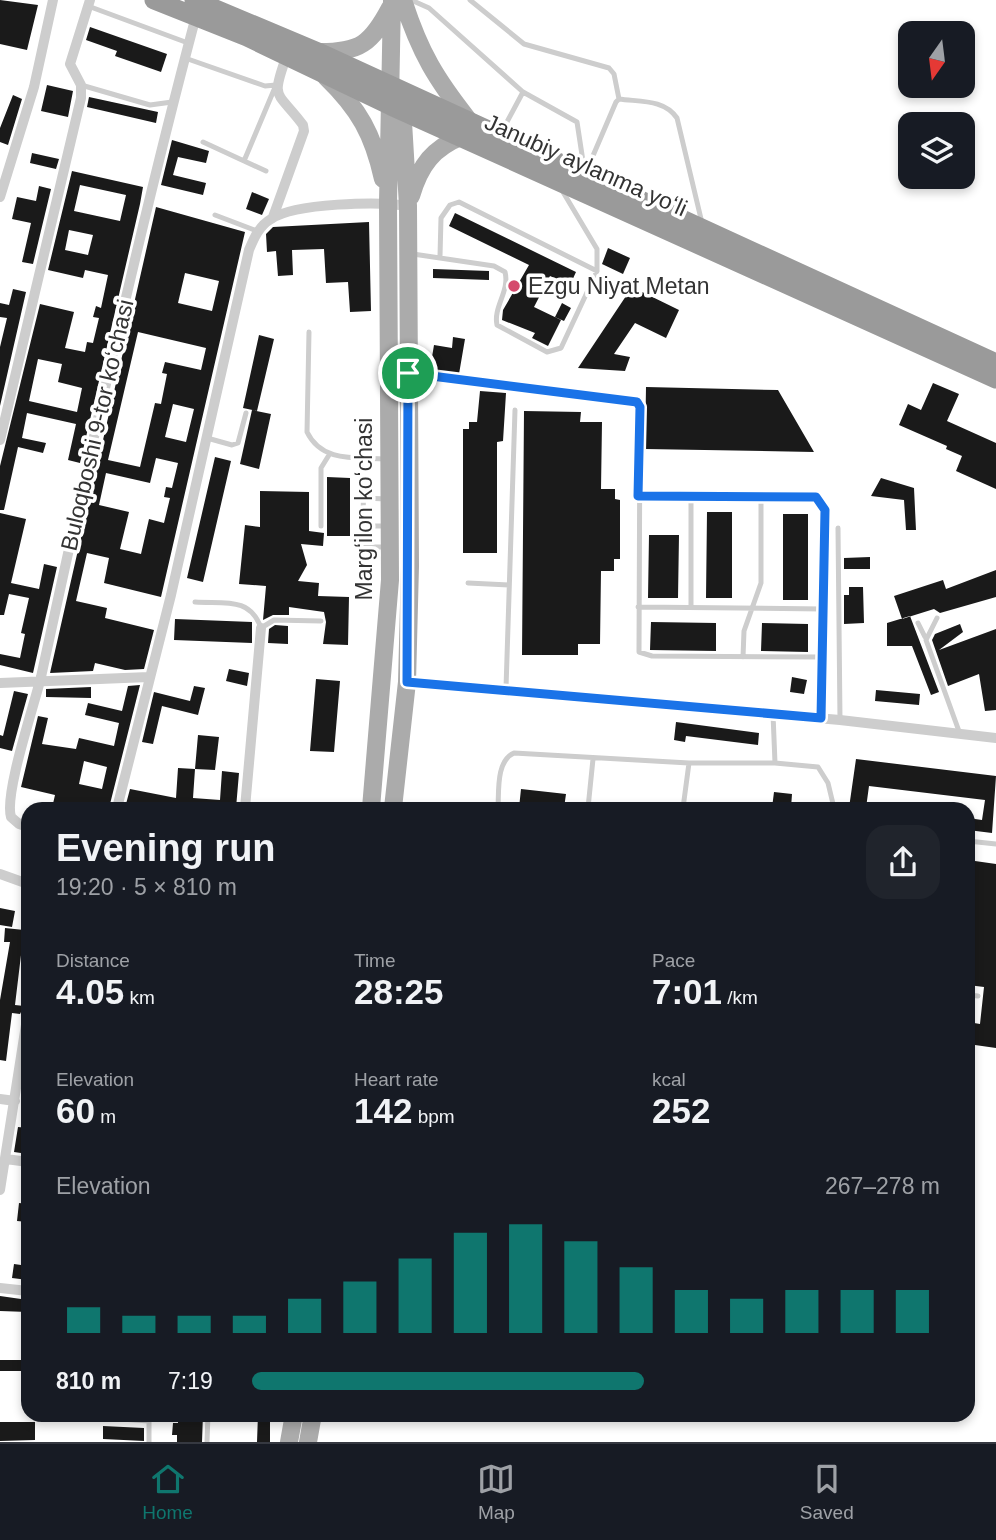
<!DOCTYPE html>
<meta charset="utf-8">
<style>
:root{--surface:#171b24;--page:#20242c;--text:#f1f3f6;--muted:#9ea1a6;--line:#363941;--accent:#0f766e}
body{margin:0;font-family:Arial,sans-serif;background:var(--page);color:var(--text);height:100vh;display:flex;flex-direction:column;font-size:26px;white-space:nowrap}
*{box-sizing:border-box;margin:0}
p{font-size:23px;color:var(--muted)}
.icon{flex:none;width:38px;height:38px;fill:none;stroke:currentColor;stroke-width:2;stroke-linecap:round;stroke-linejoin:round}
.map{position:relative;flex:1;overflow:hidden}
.side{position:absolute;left:21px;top:802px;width:954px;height:620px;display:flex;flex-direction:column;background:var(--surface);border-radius:21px;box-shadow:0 4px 10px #0003}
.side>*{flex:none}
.needle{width:46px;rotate:194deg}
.controls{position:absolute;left:898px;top:21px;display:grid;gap:14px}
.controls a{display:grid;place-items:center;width:77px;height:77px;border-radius:14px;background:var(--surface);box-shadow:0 4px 10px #0003;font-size:35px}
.pin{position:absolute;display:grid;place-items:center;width:60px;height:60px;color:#fff;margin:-30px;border:4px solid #fff;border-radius:50%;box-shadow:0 2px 7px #0007}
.round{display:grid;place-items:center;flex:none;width:74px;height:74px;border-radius:21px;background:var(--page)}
.head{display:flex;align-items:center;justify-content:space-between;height:119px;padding:0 35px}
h1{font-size:38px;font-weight:600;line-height:52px}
.metrics{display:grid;grid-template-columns:repeat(3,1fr);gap:10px;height:119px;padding:7px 35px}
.metrics div{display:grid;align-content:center}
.metrics b{font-size:35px;font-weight:600}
.metrics small{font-size:19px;font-weight:400}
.metrics p{font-size:19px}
.chart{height:196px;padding:14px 35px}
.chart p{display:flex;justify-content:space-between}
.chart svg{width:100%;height:126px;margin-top:7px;stroke:var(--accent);stroke-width:6}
ul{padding:0 35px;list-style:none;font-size:23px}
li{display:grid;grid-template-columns:112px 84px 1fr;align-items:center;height:52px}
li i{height:18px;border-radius:9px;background:var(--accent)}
.dock{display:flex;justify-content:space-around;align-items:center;height:98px;border-top:2px solid var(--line);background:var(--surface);font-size:19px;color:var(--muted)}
.dock a{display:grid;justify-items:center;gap:4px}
.dock .selected{color:var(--accent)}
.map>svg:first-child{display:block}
.building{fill:#1a1a1a;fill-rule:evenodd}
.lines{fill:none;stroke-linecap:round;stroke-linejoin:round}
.lane{stroke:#cdcdcd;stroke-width:5}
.street{stroke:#cdcdcd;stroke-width:10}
.primary{stroke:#ababab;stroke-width:18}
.highway{stroke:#9a9a9a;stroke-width:19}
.route-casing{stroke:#fff;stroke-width:14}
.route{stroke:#1a73e8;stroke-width:9}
.poi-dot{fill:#d5496c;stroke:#fff;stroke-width:2.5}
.labels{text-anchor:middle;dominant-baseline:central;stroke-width:7;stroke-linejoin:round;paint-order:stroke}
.street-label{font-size:23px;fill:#333;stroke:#fff}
.poi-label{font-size:23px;fill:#333;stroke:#fff;text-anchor:start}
</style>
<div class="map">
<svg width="996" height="1442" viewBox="0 0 996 1442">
<rect width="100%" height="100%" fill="#fff"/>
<path class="building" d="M0,0l38,5 -11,45 -27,-6z
M90,27l77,27 -6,18 -46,-16 2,-5 -31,-11z
M47,85l26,6 -5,26 -27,-6z
M13,95l9,4 -14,46 -8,-3v-14z
M89,97l69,15 -2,11 -69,-16z
M172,140l37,11 -3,12 -28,-6 -5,18 33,8 -3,12 -42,-10z
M32,153l27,6 -3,10 -26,-6z
M72,171l71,16 -3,17 -60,259 -12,-3 8,-36 -49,-11 -5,25 24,5 -3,10 -25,-6 -14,63h-4v-44l40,-162 34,8 -9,36 20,4 2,-10 6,1 6,-25 -6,-1 3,-11 5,2 7,-33 -23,-5 -2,8 -35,-8zM80,185l46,10 -6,26 -46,-10zM69,230l24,5 -5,20 -23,-5zM38,359l24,5 -4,18 24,6 -5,24 -48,-11z
M39,186l12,3 -18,75 -11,-2 9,-39 -19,-4 5,-22 19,4z
M252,192l17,7 -7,16 -16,-6z
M156,207l89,25 -84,365 -57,-14 5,-25 -22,-5 -11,48 31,7 -2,10 49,12 -10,39 -19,1 -30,-7 -2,8 -43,2zM185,273l34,8 -7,30 -34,-8zM138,332l68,16 -5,22 -36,-8 -3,11 5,1 -6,30 -6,-1 -15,64 -32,-7zM173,404l21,5 -8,33 -21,-5zM156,458l22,5 -6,25 -6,-1 -2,10 6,1 -6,25 -15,-4 -8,35 -21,-5 9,-37 -30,-7 7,-32 44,10z
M455,213l121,59 -6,13 -20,-9 -16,31 27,13 -13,26 -16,-8 3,-5 -33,-13 1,-10 26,-45 -80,-39z
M369,222l2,89 -21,1 -2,-30 -22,1 -2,-34 -32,1 1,25 -15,1 -2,-25 -9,1 -1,-18 7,-7z
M608,248l22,10 -7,16 -21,-10z
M433,269l56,2v9l-56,-2z
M632,287l47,23 -13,28 -31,-15 -21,31 16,3 -5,14 -47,-3z
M13,289l13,3 -26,114v-59l7,-29 -7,-1v-14l9,2z
M562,303l9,5 -7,13 -9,-4z
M259,335l15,4 -17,72 -14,-3z
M453,337l12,2 -6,35 -29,-5 4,-24 18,3z
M933,383l26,11 -12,27 49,22v46l-40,-18 6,-15 -16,-7 1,-3 -48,-21 9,-21 13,6z
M646,387l132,3 36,62 -169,-3z
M480,391l26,2 -3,48 -6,1v111h-34v-124h6v-7h8z
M252,410l19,4 -12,55 -19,-5z
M524,411l57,1 -1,10h22l-1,67h14v10l5,1v59h-6v12h-13l-1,73h-22v11h-56z
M215,457l16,4 -28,121 -16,-4z
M327,477l23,1v58h-23z
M881,478l33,10 2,42h-10l-2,-30 -33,-4z
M260,491l49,1v39l15,2 -1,13 -22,-2 6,21 -9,16 21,2 -1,13 31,1 -1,48 -25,-1 3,-22 -2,-10 -35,-5v8h-16l-10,5 3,-34 -27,-2 6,-59 15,2z
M707,512h25v86h-26z
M0,513l26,6 -15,64 28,6 5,-25 13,3 -24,106 -33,-8v-11l20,4 5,-24 -4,-1 8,-35 -20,-4 -5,21h-4z
M783,514h25v86h-25z
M649,535h30l-1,63h-30z
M870,557v12h-26v-11z
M996,570v27l-56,16 -6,-4 -32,10 -8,-23 49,-16 3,9z
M849,587h14l1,36 -20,1v-29h5z
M910,616l29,76 -8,3 -19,-49h-25v-23z
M175,619l77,3v21l-78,-3z
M651,622l65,1v28l-66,-1z
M762,623l46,1v28l-47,-1z
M960,624l3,8 -24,18 57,-21v81l-11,1 -6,-37 -31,12 -16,-46 3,-6z
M275,625l13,1v18l-20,-1 1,-14z
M229,669l20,4 -2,13 -21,-5z
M792,677l15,3 -3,14 -14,-2z
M316,679l24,2 -6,71 -24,-1z
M140,685l-31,123h-19l-22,-5 -1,5h-15l3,-13 -34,-8 17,-71 10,2 -6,26 34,5 3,-11 35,8 5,-23 -34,-8 3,-12 34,8 6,-25zM84,761l23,6 -5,22 -23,-5z
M194,686l11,2 -7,27 -36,-9 -9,38 -11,-2 12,-50 36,9z
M91,687v11l-45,-1v-8z
M876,690l44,4 -1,11 -44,-4z
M14,691l14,3 -16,57 -12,-3v-13l3,1z
M676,722l83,11 -1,12 -72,-9 -1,6 -11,-2z
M198,735l21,2 -4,33 -20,-1z
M856,759l140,17 -4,57 -24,-3v-12l14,2 3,-20 -116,-14 -3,22h-17z
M178,768l17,1 -2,29 27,2 2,-29 17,2 -3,35h-89l-21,-4 4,-15 46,9z
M521,789l45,5 -2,14h-45z
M774,792l18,2 -1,14h-19z
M968,860l28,4v184l-28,-4v-22l12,2 4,-37 -16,-2z
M0,908l15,3 -3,16 -12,-2z
M5,928l19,2 -9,75 9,1 -4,8 -8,-1 -6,48 -6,-1v-60l10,-58h-6z
M18,1127l10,1v26l-14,-2z
M19,1203l9,1v18l-11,-1z
M14,1264l14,2v14l-16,-2z
M0,1296l28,4v12l-28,-1z
M0,1360h28v11h-28z
M178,1414h25l-1,28h-25v-7h-5l1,-12h5z
M258,1414h12v28h-13z
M0,1422h35v18l-35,1z
M103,1426l41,2v13l-41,-2z"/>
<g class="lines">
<path class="lane" d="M411,0l18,8 94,84 54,30 7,46
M470,0l54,44 85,24 5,6 5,25
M88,6l100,37
M185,58l80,28 11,-1 -32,76
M81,85l69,20 22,-3
M501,133l22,-41
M203,142l63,29
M586,172l30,-70 3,-3c21,3 45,0 58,19l25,105
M215,215l42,16
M413,254l81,12 11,6c5,19 -12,35 -8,53l50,27 14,-4 36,-77v-22l-34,-57
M440,256l1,-38 9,-13 9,-3 138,69
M309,332l-2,100c15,31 49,25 79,27
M413,374l224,28 3,5 -1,245 13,4 170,1
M207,438l25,7 6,-2 8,-30
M638,496l178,1 9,13 -4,208
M363,498l24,1
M321,526v-58l8,-13
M362,526h25
M838,528l2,192
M361,547h26
M468,583l41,2
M361,588l3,-109
M195,602c28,2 55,-6 66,26l13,-8 47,1
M638,607l185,2
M691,607v-111
M937,618l-11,22 34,94
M918,623l7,14
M743,657l1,-26 17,-48v-86
M506,688l9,-278
M775,763l43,4 10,16 6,25
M498,808c1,-17 -2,-47 16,-55l175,10h86l-2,-49
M588,808l5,-49
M683,808l6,-45
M968,841l28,3
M968,995l10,1
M119,1414l2,5 28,2
M149,1442v-28
M207,1442l1,-28"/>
<path class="street" d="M0,197l34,-110 19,-87
M273,217l31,-86 -1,-6c-26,-35 -33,-24 -16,-70
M0,440l81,-342v-13l-11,-21 20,-64
M407,682l433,38 156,18
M0,683l149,-6
M117,808l54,-213 78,-345c5,-12 10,-24 22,-31 24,-16 108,-18 137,-13
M245,808l16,-180
M28,827l-9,-3 -8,-7c-7,-23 23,-111 30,-140 48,-221 97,-442 155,-661
M0,874l28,10
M0,1099l15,2
M6,1159l22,3
M0,1190l28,-178
M0,1288l28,3"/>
<path class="primary" d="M403,0c17,53 33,79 67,122
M320,52c40,0 51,-8 70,-44
M326,77c33,32 47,57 57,102
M411,196c9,-31 22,-48 52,-60
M371,808l19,-228 -2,-377 4,-203
M393,808l14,-126 3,-116 -2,-360 -6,-101
M289,1442l5,-28
M308,1442l5,-28"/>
<path class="highway" d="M154,0l93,37 144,69 605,273
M194,0l124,52 678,311"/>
</g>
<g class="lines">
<g class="route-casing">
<path id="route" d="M408,373l229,29 3,5 -2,89 178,1 9,13 -4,208 -414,-36z"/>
</g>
<use href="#route" class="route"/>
</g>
<circle class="poi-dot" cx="514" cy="286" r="7"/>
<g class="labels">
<g class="street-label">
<text transform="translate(586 165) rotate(24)">Janubiy aylanma yoʻli</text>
<text transform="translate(97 425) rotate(-77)">Buloqboshi 9-tor koʻchasi</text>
<text transform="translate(364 509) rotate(-90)">Margʻilon koʻchasi</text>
</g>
<g class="poi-label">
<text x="528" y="286">Ezgu Niyat Metan</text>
</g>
</g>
</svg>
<div class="controls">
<a><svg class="needle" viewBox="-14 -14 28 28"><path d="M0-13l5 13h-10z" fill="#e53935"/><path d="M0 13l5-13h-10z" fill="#9ea1a6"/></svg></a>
<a><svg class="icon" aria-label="layers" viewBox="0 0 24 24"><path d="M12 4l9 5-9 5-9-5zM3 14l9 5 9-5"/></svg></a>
</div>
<div class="pin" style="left:408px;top:373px;background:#1e9e55"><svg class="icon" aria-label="arrive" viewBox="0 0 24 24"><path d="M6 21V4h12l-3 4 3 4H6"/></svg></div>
<section class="side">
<div class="head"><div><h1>Evening run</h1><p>19:20 · 5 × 810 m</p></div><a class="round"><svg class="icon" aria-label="share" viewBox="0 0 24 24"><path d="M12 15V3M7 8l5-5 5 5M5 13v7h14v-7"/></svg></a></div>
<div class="metrics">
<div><p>Distance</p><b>4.05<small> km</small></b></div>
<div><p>Time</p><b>28:25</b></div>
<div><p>Pace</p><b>7:01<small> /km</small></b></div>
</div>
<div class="metrics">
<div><p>Elevation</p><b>60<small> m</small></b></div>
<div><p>Heart rate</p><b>142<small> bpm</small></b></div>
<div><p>kcal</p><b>252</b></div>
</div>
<div class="chart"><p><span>Elevation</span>267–278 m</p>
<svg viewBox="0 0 160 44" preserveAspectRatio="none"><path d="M5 44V35M15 44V38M25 44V38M35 44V38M45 44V32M55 44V26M65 44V18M75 44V9M85 44V6M95 44V12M105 44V21M115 44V29M125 44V32M135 44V29M145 44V29M155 44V29"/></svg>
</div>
<ul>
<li><b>810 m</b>7:19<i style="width:57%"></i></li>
</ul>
</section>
</div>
<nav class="dock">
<a class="selected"><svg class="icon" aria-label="home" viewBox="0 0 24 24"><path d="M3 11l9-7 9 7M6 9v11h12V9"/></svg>Home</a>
<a><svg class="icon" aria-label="map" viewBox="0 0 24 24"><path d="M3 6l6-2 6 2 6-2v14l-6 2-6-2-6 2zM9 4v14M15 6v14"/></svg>Map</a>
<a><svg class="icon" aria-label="saved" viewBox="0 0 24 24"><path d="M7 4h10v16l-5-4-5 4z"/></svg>Saved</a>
</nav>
